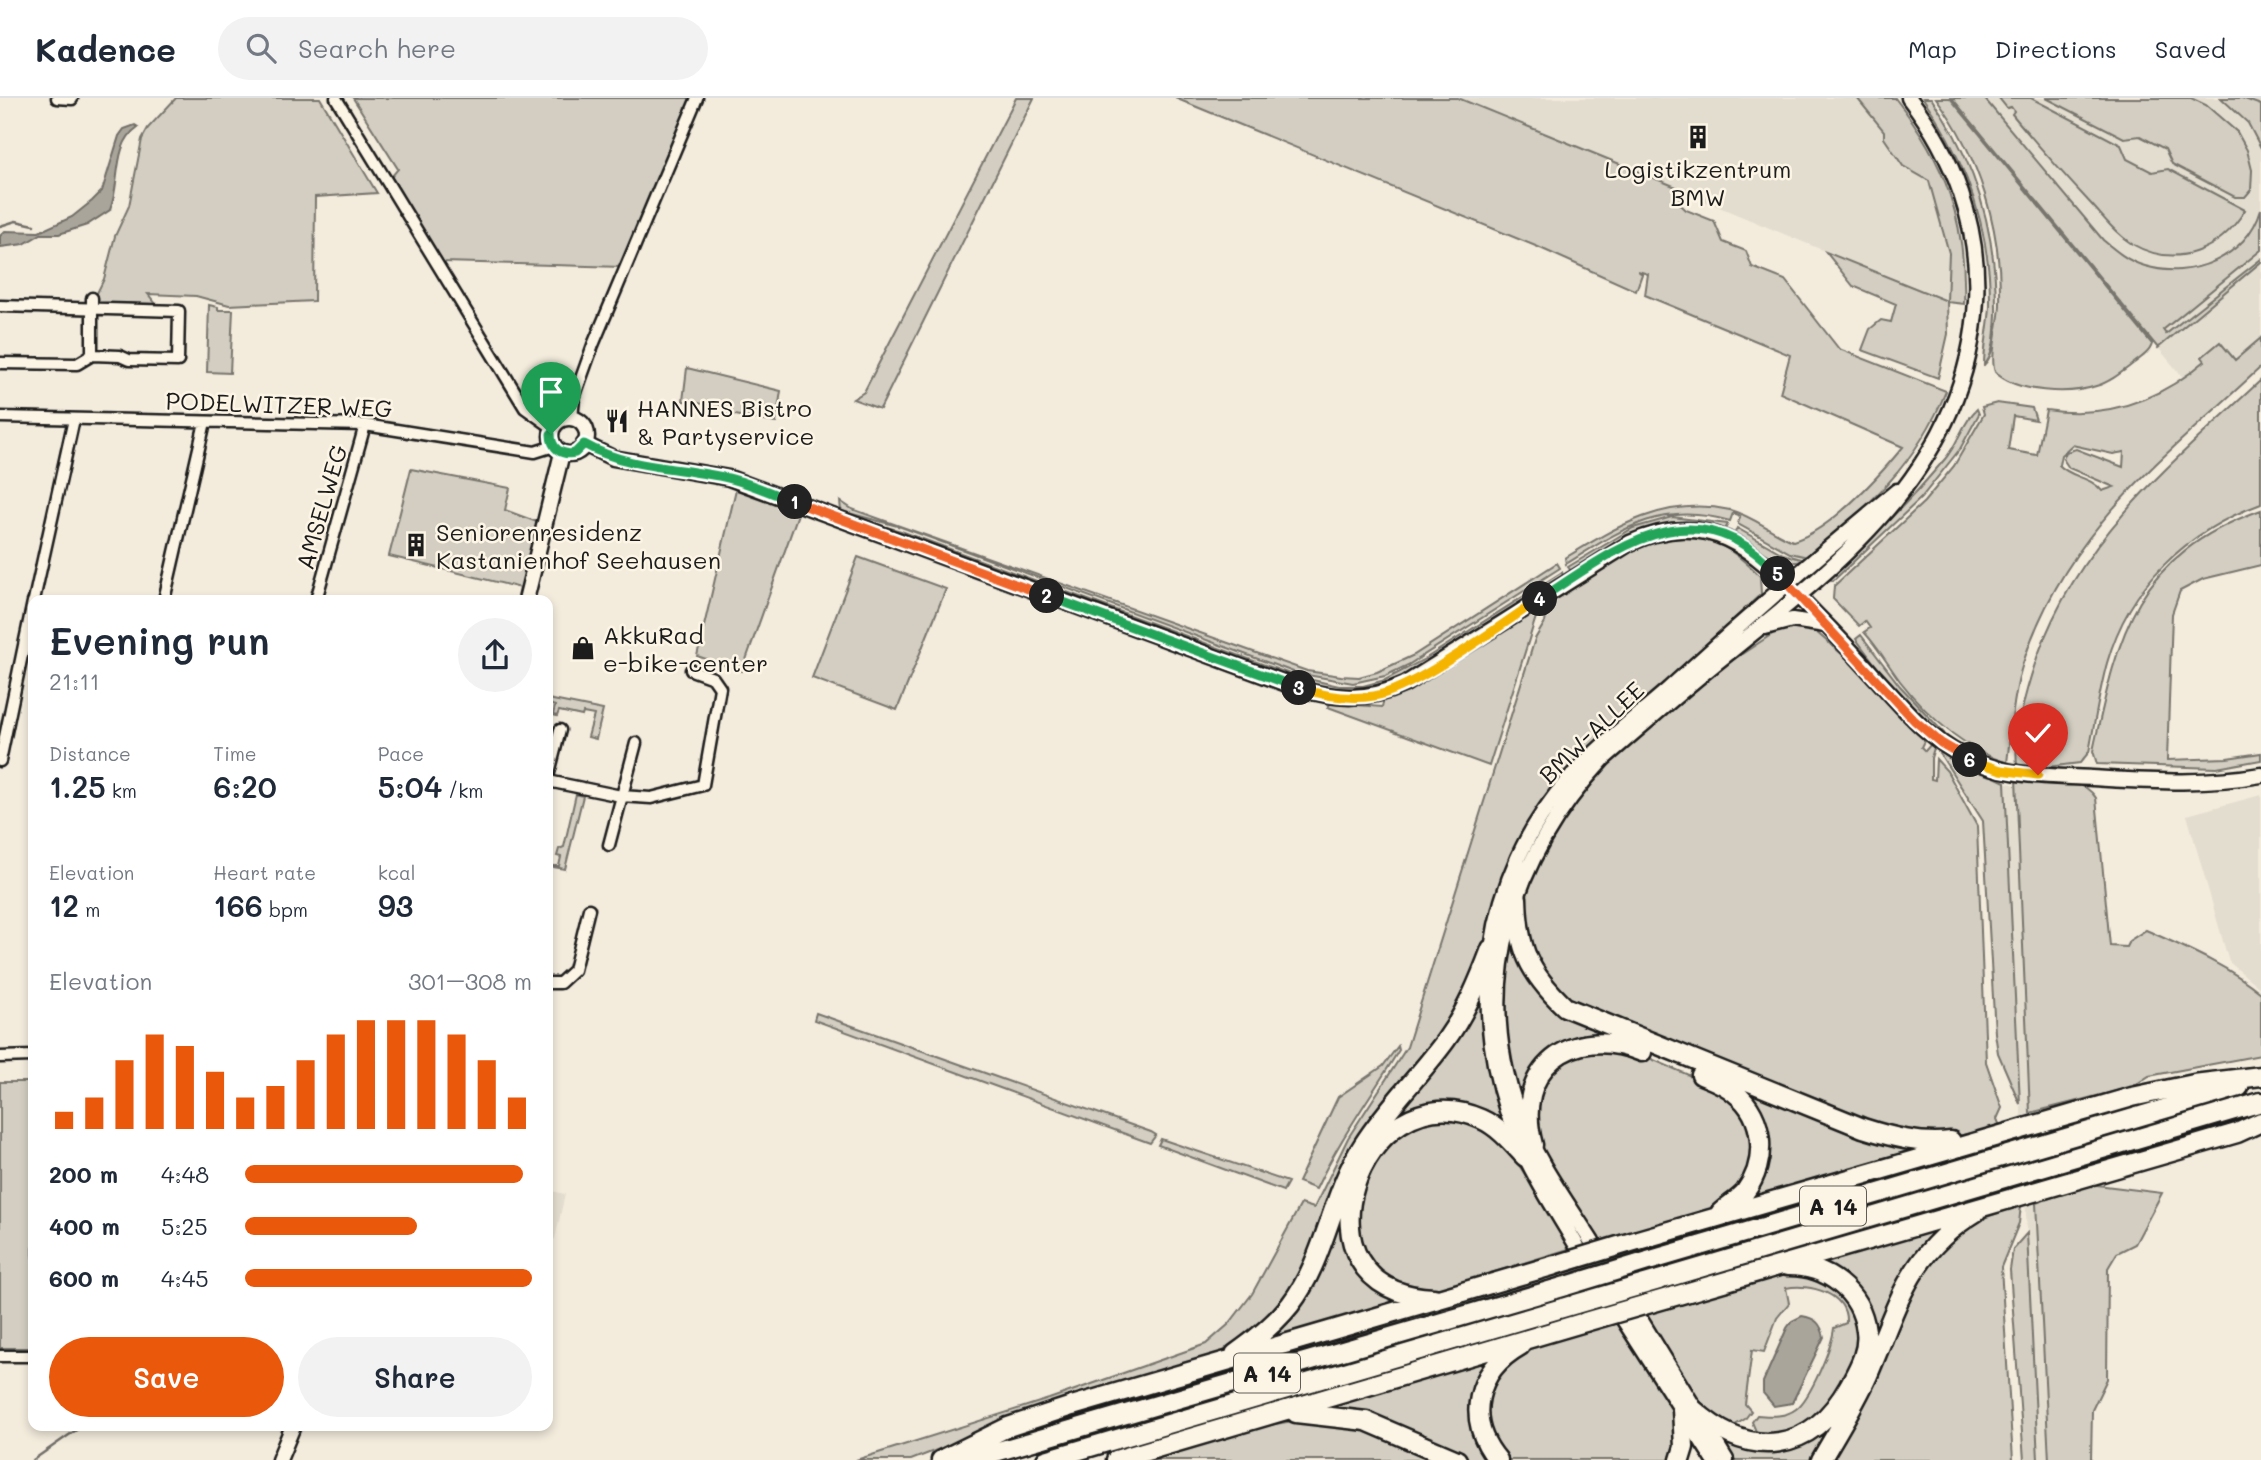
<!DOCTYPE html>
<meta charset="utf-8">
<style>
:root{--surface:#fff;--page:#f2f2f3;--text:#1f2937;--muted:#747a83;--line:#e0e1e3;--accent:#ea580c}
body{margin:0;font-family:Mali,sans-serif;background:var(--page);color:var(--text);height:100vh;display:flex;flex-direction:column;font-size:26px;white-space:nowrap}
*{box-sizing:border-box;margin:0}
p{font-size:23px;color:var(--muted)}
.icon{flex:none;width:38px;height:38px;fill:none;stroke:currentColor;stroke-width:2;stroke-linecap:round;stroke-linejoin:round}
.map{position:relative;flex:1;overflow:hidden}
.panel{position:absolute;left:28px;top:497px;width:525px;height:836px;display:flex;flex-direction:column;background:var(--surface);border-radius:14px;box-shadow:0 4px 10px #0003}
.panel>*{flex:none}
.pin{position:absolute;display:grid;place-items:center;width:60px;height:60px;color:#fff;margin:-72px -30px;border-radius:50% 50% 50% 0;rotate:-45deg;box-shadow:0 0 7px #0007}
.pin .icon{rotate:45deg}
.km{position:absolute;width:35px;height:35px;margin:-18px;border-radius:50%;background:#222;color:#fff;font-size:19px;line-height:35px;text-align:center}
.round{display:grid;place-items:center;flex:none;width:74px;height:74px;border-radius:37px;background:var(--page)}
.overview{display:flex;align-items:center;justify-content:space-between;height:119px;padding:0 21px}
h1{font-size:38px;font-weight:600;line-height:52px}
.metrics{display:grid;grid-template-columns:repeat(3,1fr);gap:10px;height:119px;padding:7px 21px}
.metrics div{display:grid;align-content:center}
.metrics b{font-size:30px;font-weight:600}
.metrics small{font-size:19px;font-weight:400}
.metrics p{font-size:19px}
.chart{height:196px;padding:14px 21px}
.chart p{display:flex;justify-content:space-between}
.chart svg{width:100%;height:126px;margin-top:7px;stroke:var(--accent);stroke-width:6}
.cta{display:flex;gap:14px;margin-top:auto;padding:14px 21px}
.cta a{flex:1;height:80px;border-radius:42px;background:var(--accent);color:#fff;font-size:28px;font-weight:600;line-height:80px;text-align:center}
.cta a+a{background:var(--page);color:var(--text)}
ul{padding:0 21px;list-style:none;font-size:23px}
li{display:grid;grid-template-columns:112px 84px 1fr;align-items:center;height:52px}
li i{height:18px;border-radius:9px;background:var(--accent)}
header{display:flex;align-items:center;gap:42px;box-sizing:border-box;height:98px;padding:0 35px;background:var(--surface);border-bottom:2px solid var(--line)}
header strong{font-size:33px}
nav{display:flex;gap:38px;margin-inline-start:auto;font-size:24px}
.search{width:490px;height:63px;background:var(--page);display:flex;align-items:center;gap:18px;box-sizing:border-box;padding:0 24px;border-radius:38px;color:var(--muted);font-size:26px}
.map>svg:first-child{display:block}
.built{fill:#e3ddcf}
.green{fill:#d3cec1;stroke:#78756e;stroke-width:2;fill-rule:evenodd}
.water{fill:#aaa59b;stroke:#716e68;stroke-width:2}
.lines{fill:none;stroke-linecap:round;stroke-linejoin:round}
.stream{stroke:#716e68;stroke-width:2.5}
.secondary-tunnel{stroke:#c8c2b6;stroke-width:14;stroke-dasharray:14 7;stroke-linecap:butt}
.street-casing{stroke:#1c1c1c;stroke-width:15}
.secondary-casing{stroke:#1c1c1c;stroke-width:19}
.highway-casing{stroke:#1c1c1c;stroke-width:23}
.street{stroke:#fcf5e5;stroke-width:10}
.secondary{stroke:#fcf5e5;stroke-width:14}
.highway{stroke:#fcf5e5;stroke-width:18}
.highway-bridge-casing{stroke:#1c1c1c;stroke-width:23;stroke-linecap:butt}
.highway-bridge{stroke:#fcf5e5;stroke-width:18}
.split-1-casing{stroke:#fff;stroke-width:14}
.split-2-casing{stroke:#fff;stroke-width:14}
.split-3-casing{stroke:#fff;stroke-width:14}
.split-4-casing{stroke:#fff;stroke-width:14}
.split-5-casing{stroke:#fff;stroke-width:14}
.split-6-casing{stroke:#fff;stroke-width:14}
.split-7-casing{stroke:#fff;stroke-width:14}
.split-1{stroke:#22a559;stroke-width:9}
.split-2{stroke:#f0652b;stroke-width:9}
.split-3{stroke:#22a559;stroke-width:9}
.split-4{stroke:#f5b400;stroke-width:9}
.split-5{stroke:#22a559;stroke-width:9}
.split-6{stroke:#f0652b;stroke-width:9}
.split-7{stroke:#f5b400;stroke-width:9}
.labels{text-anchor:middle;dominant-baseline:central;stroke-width:5;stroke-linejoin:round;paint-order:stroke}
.shield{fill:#fcf5e5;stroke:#5f5d58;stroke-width:2}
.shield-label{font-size:23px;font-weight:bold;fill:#1c1c1c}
.poi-label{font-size:24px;fill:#1c1c1c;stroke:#fcf5e5;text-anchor:start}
.street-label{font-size:24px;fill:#1c1c1c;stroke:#fcf5e5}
</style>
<header>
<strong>Kadence</strong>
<div class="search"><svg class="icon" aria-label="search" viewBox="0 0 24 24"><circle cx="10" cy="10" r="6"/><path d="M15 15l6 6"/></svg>Search here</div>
<nav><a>Map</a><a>Directions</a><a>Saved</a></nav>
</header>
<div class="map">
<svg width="2261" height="1362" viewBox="0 0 2261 1362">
<rect width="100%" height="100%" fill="#f3ecdd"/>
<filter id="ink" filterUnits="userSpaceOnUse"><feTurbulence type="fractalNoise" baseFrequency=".0143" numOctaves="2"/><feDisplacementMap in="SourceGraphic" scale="14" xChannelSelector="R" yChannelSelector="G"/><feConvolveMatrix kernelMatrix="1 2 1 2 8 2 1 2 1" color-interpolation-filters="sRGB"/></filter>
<g filter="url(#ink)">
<path class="built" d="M1458,0h420l51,83 20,72 -2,49z
M1950,0h311v253l-56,53z
M2005,684l11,3 33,675h-11z
M2261,697v194l-32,-27 -42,-147z
M548,1092l17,4 -10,45 -7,-1z"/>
<path class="green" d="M176,0h144l57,95 -62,4 -1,104 -85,4 -33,-9 -48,-2 8,10 -58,-1 -2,-8 8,-16 11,-43 14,-30 13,-67 6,-11z
M353,0h339l-70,169 -179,-5 -52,-85 7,-8z
M1016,0h18l-154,311 -27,-10 11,-7z
M1175,0h283l223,91 -1,15 6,6 28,11 9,21 23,9 6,16 33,13 54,69 107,42c-30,75 -78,115 -138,166l-18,-4 -52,-29 2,-8 -7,-3 -3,8c-69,-20 -108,8 -164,43l-1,-6c52,-32 101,-62 165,-48 23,6 42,23 63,31 38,-11 85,-64 110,-94l-123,-54 10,-38 -145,-60 3,-21 -10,-3 4,3 -6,17 -98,-44z
M1857,0h38c51,64 72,125 69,206l-17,-2 1,32 -10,44 -76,-28 8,-21 11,-9 10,2 5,-18 -43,-18 -27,-34 121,49 2,-48 -20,-72 -26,-15 -19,-28v-7z
M1923,0h8c46,64 66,138 65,217 -1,14 -1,40 -12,50 0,-20 5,-39 6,-59 1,-76 -24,-146 -67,-208z
M1936,0h14l202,246c-2,8 -11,14 -18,19 -12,9 -24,19 -38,23 -26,9 -80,7 -101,-14 -6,-15 5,-50 5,-68 2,-73 -20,-148 -64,-206z
M1952,0h32l119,142c13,11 26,22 42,26 45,14 102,-8 116,-57v41l-98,80 3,4 95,-75v3l-103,86z
M1999,0h32l90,47 6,14 25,13 16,-3 77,41c-25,41 -69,59 -113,34 -16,-10 -27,-25 -39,-38 -28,-30 -55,-60 -81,-92l2,-3 -3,-4 -4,1z
M2046,0h145l15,7 31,27 10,18 5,20 -1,20 -6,7h-10l-63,-33 -7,-15 -25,-13 -16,2z
M2221,0h21l19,7v43l-13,-25z
M209,207l9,2v3h15l-3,63 -23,-1z
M2261,240v29c-98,92 -195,162 -238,296 -10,32 -12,67 -16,100 -44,-15 -78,-45 -107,-82 -12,-16 -22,-34 -36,-49l6,-4 -5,-7 -6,5 -26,-27 1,-13 90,-84 30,-36 30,-52 -2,-7 15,-4 35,5 4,12 -23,-4 -5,34 29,5 9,-45c61,9 114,-10 159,-49l-3,-4 18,-15 15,18zM2072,347l41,9 11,-2 -1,15 -47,-18 -10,3 -3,7 6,9 45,19 -12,4c-10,-14 -31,-13 -43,-26l2,-10z
M687,270l94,23 -5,32 -51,-10v-6l-42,-6z
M2261,282v124c-74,27 -132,81 -154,159 -8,29 -12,59 -18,89l-9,11 -33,4 -30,-2c-3,-28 6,-63 14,-89 39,-131 134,-206 230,-296z
M1977,311l2,5 -19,35 -39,49 -88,83 -6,-4c43,-36 82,-75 118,-118 13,-15 17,-36 32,-50z
M411,371l99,19 -5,22 32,12 -16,66 -132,-32z
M736,391l63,22 -57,160 -45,-15z
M840,403l12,8 455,162 34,5 18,1 18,-5 37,-17 143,-92 3,5 -152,97 -23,11 -32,7 -57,-10 -395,-146 -60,-16z
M2261,412v55l-58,14 -23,12 -8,23 -5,146 60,-2 34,-5v7l-44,8 -120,-4 -4,-13c26,-120 42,-195 168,-241z
M1672,419l56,7 -4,7 -35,-7 -117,48 -4,-5 65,-39z
M868,424l33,9 394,145 44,10h24l22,-6 38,-20 139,-88 1,5 -161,103 -37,12 -48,-3z
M1737,430l46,26 22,6c-24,10 -50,-15 -71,-25z
M1675,437c41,3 56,12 85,41l1,18 -176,161 -52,62 -15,25 -20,46 -18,73 -16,43 -68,86 -107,209 -46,44 -24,11 -254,85 -54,21h-55l193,-61 157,-55 23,-20 23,-30 49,-90 13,4 34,-70 59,-91 128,-408 10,-17 6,-24c40,-25 77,-51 124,-63z
M858,459l88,32 -49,121 -85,-32z
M1532,515l4,4 -47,149 -161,-59 3,-4 51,4 2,-8z
M1786,527l29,6 36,31 74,77 -4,8 4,4 6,-7 3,4 -3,10v21l4,1 1,-21 11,12 30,55 9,236 16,46 -5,11 3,7 -41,10h-52l-329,-125 -42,-39 -15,-60 6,-28 25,-50 47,-62 111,-97z
M1861,537l39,51 44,47 -2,3 -46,-44 -40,-53z
M548,601l55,11 -7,29 -8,-2 6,-22 -11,-2 -1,3 -23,-5 -2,5 -4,-1 2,-9 -7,-2z
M1942,654l63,30 15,322 -22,-51 -3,-20 -12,-212 -43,-67z
M2016,680c25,2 66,-3 80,20l14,148 16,1 3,-6 17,-11c40,18 81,35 115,63v62l-112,21 -17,11 -102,26z
M576,696l7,2 -18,73 -17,-3h11l2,-9 -4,-1 2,-7 5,-2z
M1513,822l2,17 65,83 357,126 -203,61 30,-61 -48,-69 -90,-37 -57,4 -45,68 -15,-52 -6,-59z
M1484,887c-4,51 7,98 25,146l-37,-20 -88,18z
M816,915l335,119 5,3 -6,8 -336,-123z
M1398,948l1,4c-29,48 -58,86 -83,139l-18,-7 40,-85 45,-31z
M1626,950l102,44 26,35 -5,51 -34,31 -84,23 38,76 9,-5 111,-31 28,3 38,32 6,45 -51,76 -50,13 -8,-19 5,-7c13,1 27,3 39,-6 14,-10 36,-62 38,-81l12,-5c2,-30 -37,-40 -60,-35l3,15 -12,15 -13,34 -12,-2 -7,54 6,7 -6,8 -18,11 -34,-36 -147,-235 -8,-14 -2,-55 34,-38z
M0,984h33v266h-33z
M1430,1019l49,7 31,27 62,97 -136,42 -45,-8 -30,-30 -6,-56 35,-60z
M1161,1041l127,43 -5,9 -125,-46z
M2089,1086l73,9 -27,51 -18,9 -9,15 -1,111 -15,31 -1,50h-42l-13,-257z
M1342,1100l2,34 63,66 1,4 -156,46 14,-11z
M2021,1107l-2,18 -18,44 12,193h-187l97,-194 52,-45z
M1960,1118l-18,17 -126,227h-85l-17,-29 16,9 96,-14 42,-104 -58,-58z
M2027,1135l11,227h-14l-14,-190 3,-21z
M1619,1224l51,81 8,19 -1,38h-173l-21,-40 8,-42 35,-29z
M1497,1256l-15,21 9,85h-24l-67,-31 -87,-22z
M1299,1322l65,6 81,34h-303l116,-33z"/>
<path class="water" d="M135,27l3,2c-26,18 -17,56 -28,83l-23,15 -28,9h-18l-17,10 -24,3v-11l5,-5 34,1 33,-15 20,-16 10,-10 17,-55 5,-7z
M1802,1218c14,2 19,8 22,21l-32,66 -18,3 -11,-13v-11l24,-54 5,-7z"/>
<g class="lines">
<path class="stream" d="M0,128l16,-5 18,4
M33,1362l49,-34"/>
<path class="secondary-tunnel" d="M1578,1150l45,71"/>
<g class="street-casing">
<path id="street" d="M57,0l15,1
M336,0l189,310 28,20
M0,208l179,5 -1,50 -49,-1 -9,-4 -28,-1 -15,9 -77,-1
M92,257v-57
M0,319l365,8 170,27 19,-6
M572,321l2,-21 19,-53 104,-247
M34,502l40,-181
M164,502l41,-178
M316,502l49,-175
M0,663l33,-159
M548,679l12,-47
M548,683l73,15 30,2 52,-13 17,-97 -7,-10 -22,-8
M609,747l27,-102
M548,885h12l14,-13 15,-61
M0,959l33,-1
M0,1258h33"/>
</g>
<g class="secondary-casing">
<path id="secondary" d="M551 338a18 18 0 1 1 36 0a18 18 0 1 1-36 0Z
M584,346l29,14 116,20 569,210c38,12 70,13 107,-4l225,-141c79,-35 122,5 174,59 23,24 47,48 69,73 28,30 53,62 90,81 40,21 86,20 129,22 57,3 113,7 169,-3
M526,502l36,-147
M1765,529l27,-7 34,5
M1592,1144c-26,-41 -57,-83 -74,-129 -47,-130 -6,-256 85,-354 36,-31 72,-63 109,-93 122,-98 255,-195 264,-366 4,-73 -22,-144 -67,-202
M1577,1148c-21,-36 -45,-71 -61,-111 -49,-119 -33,-260 54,-357 30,-33 66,-60 99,-89 74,-68 150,-134 228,-198
M1638,1218l88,144
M1624,1222l90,140
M279,1362l14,-34"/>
</g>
<g class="highway-casing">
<path id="highway" d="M1517,800c1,50 11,74 48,109l298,121c28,9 59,17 88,13
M1701,977c12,5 24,9 34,18 30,23 33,69 10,99 -7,8 -18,14 -25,21
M1533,1047c-21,-76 38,-122 109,-93
M1638,1142l494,-143 62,-13 67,-8
M1648,1163l591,-174
M1659,1182l602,-178
M1434,1200c-153,-5 -74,-233 47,-179 18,8 31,24 44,38
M1668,1200l569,-165 24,-11
M1235,1256c20,-14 39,-29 55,-49 36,-46 41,-111 73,-160 24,-38 57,-69 83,-105 20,-28 33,-59 45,-91
M1694,1312c56,50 117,44 155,-24 9,-17 20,-35 17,-55 -5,-40 -40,-66 -79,-65
M1296,1315l70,8 91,39
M941,1362l67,-33 64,-21 483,-141
M968,1362l598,-174
M1046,1362l530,-156
M1116,1362l469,-138
M1498,1362c-34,-40 -22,-89 22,-114
M1680,1362l4,-13 -2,-38
M1821,1362c16,-28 34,-56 47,-85 30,-69 39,-121 108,-163"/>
</g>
<use href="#street" class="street"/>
<use href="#secondary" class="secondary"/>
<use href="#highway" class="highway"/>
<g class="highway-bridge-casing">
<path id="highway-bridge" d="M1555,1167l83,-25
M1566,1188l82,-25
M1576,1206l83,-24
M1585,1224l83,-24"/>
</g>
<use href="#highway-bridge" class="highway-bridge"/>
</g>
</g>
<g class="lines" filter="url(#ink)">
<g class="split-1-casing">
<path id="split-1" d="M551,336c0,14 10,22 24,19l9,-9c44,25 96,23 144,34 22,5 45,16 67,24"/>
</g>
<g class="split-2-casing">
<path id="split-2" d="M795,404l252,94"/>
</g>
<g class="split-3-casing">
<path id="split-3" d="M1047,498l252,92"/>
</g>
<g class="split-4-casing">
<path id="split-4" d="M1299,590c25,8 49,12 75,8 41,-7 128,-72 166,-97"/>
</g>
<g class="split-5-casing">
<path id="split-5" d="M1540,501c78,-51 156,-115 238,-25"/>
</g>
<g class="split-6-casing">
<path id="split-6" d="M1778,476l136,146 27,23 29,17"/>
</g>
<g class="split-7-casing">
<path id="split-7" d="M1970,662l31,10 37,5"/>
</g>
<use href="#split-1" class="split-1"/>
<use href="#split-2" class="split-2"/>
<use href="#split-3" class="split-3"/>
<use href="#split-4" class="split-4"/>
<use href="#split-5" class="split-5"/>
<use href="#split-6" class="split-6"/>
<use href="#split-7" class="split-7"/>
</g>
<defs>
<g id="building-bare" transform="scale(1.89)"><path d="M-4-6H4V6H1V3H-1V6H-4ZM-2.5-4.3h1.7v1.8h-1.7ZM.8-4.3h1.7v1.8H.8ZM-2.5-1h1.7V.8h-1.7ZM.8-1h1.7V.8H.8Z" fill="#1c1c1c" stroke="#fcf5e5" stroke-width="2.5" paint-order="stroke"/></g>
<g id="restaurant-bare" transform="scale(1.89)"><path d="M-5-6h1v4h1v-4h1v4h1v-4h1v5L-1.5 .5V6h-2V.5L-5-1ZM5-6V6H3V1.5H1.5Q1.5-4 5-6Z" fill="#1c1c1c" stroke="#fcf5e5" stroke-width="2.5" paint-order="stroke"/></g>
<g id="shop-bare" transform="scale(1.89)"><path d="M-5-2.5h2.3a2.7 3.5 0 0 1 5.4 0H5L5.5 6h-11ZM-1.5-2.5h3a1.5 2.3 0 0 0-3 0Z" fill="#1c1c1c" stroke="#fcf5e5" stroke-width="2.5" paint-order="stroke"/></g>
</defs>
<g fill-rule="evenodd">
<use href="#building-bare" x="1698" y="39"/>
<use href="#restaurant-bare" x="617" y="323"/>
<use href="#building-bare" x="416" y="447"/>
<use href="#shop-bare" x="583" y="550"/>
</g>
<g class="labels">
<g class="shield">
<rect x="1800" y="1088.5" width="66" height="39" rx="5"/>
<rect x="1234" y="1255.5" width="66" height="39" rx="5"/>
</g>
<g class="shield-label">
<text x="1833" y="1108">A 14</text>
<text x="1267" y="1275">A 14</text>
</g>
<g class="poi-label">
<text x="1698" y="70" text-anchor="middle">Logistikzentrum<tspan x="1698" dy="28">BMW</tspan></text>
<text x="637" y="309">HANNES Bistro<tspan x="637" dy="28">&amp; Partyservice</tspan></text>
<text x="436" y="433">Seniorenresidenz<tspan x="436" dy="28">Kastanienhof Seehausen</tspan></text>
<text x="603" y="536">AkkuRad<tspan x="603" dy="28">e-bike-center</tspan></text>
</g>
<g class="street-label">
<text transform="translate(279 306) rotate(2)">PODELWITZER WEG</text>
<text transform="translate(321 409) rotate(-74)">AMSELWEG</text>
<text transform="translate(1591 634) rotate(-44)">BMW-ALLEE</text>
</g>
</g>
</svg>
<div class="pin" style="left:551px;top:336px;background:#1e9e55"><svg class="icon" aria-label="arrive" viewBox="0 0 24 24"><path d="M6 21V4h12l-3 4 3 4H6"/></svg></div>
<div class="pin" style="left:2038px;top:677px;background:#d93025"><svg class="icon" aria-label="check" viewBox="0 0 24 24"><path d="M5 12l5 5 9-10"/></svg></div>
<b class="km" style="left:795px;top:404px">1</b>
<b class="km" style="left:1047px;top:498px">2</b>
<b class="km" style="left:1299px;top:590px">3</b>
<b class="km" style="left:1540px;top:501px">4</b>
<b class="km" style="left:1778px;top:476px">5</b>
<b class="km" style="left:1970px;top:662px">6</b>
<section class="panel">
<div class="overview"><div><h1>Evening run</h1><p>21:11</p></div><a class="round"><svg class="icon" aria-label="share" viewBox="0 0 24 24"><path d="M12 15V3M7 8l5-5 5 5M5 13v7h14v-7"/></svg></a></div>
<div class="metrics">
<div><p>Distance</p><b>1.25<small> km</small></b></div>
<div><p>Time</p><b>6:20</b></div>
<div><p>Pace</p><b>5:04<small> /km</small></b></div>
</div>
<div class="metrics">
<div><p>Elevation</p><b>12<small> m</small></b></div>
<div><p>Heart rate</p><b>166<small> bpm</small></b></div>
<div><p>kcal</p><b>93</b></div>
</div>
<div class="chart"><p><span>Elevation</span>301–308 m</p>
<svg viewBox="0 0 160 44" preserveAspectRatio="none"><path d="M5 44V38M15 44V33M25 44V20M35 44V11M45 44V15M55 44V24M65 44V33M75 44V29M85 44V20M95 44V11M105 44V6M115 44V6M125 44V6M135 44V11M145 44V20M155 44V33"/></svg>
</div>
<ul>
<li><b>200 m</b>4:48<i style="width:97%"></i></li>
<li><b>400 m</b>5:25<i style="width:60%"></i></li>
<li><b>600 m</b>4:45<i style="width:100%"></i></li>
</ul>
<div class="cta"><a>Save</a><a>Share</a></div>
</section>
</div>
